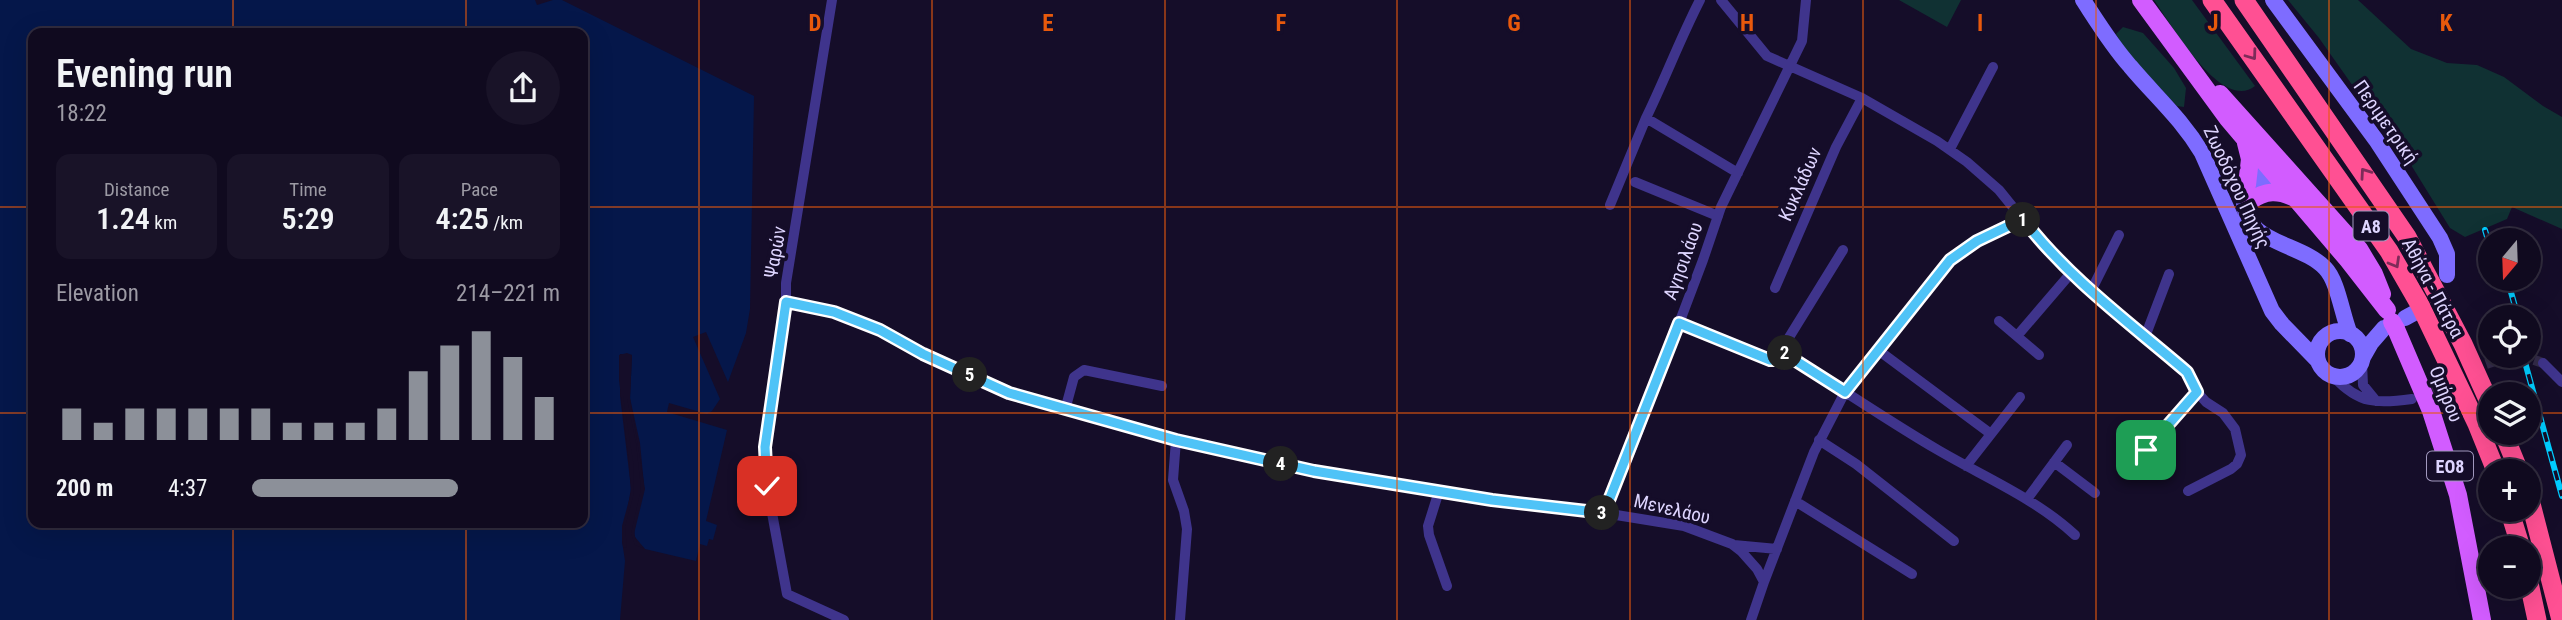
<!DOCTYPE html>
<meta charset="utf-8">
<style>
:root{--surface:#100a1f;--page:#191328;--text:#f1f3f6;--muted:#9c9aa4;--line:#302b3d;--accent:#8c9099}
body{margin:0;font-family:"Roboto Condensed",sans-serif;background:var(--page);color:var(--text);height:100vh;display:flex;flex-direction:column;font-size:26px;white-space:nowrap}
*{box-sizing:border-box;margin:0}
p{font-size:23px;color:var(--muted)}
.icon{flex:none;width:38px;height:38px;fill:none;stroke:currentColor;stroke-width:2;stroke-linecap:round;stroke-linejoin:round}
.map{position:relative;flex:1;overflow:hidden}
.panel{position:absolute;left:28px;top:28px;width:560px;height:500px;display:flex;flex-direction:column;background:var(--surface);border-radius:14px;box-shadow:0 7px 28px #0002,0 0 0 2px var(--line)}
.panel>*{flex:none}
.needle{width:46px;rotate:199deg}
.fabs{position:absolute;left:2478px;top:228px;display:grid;gap:14px}
.fabs a{display:grid;place-items:center;width:63px;height:63px;border-radius:50%;background:var(--surface);box-shadow:0 7px 28px #0002,0 0 0 2px var(--line);font-size:35px}
.pin{position:absolute;display:grid;place-items:center;width:60px;height:60px;color:#fff;margin:-30px;border-radius:14px;box-shadow:0 4px 10px #0006}
.km{position:absolute;width:35px;height:35px;margin:-18px;border-radius:50%;background:#222;color:#fff;font-size:19px;line-height:35px;text-align:center}
.round{display:grid;place-items:center;flex:none;width:74px;height:74px;border-radius:37px;background:var(--page)}
.overview{display:flex;align-items:center;justify-content:space-between;height:119px;padding:0 28px}
h1{font-size:38px;font-weight:600;line-height:52px}
.figures{display:grid;grid-template-columns:repeat(3,1fr);gap:10px;height:119px;padding:7px 28px}
.figures div{display:grid;align-content:center;border-radius:14px;background:var(--page);text-align:center}
.figures b{font-size:30px;font-weight:600}
.figures small{font-size:19px;font-weight:400}
.figures p{font-size:19px}
.chart{height:196px;padding:14px 28px}
.chart p{display:flex;justify-content:space-between}
.chart svg{width:100%;height:126px;margin-top:7px;stroke:var(--accent);stroke-width:6}
ul{padding:0 28px;list-style:none;font-size:23px}
li{display:grid;grid-template-columns:112px 84px 1fr;align-items:center;height:52px}
li i{height:18px;border-radius:9px;background:var(--accent)}
.map>svg:first-child{display:block}
.green{fill:#103133}
.water{fill:#05174a;fill-rule:evenodd}
.pier{fill:#150d29}
.lines{fill:none;stroke-linecap:round;stroke-linejoin:round}
.street-tunnel{stroke:#332b49;stroke-width:10;stroke-dasharray:10 5;stroke-linecap:butt}
.street{stroke:#3f348c;stroke-width:10}
.secondary{stroke:#7e6cff;stroke-width:16}
.primary{stroke:#d25cff;stroke-width:18}
.highway{stroke:#ff5093;stroke-width:19}
.rail-casing{stroke:#01cdff;stroke-width:6}
.rail{stroke:#150d29;stroke-width:3.5;stroke-dasharray:10;stroke-linecap:butt}
.primary-bridge{stroke:#d25cff;stroke-width:18}
.oneway{stroke:#7e2b59}
.route-casing{stroke:#fff;stroke-width:14}
.route{stroke:#4fc3f7;stroke-width:9}
.grid{fill:none;stroke:#e8590c;stroke-width:2;stroke-opacity:0.55}
.labels{text-anchor:middle;dominant-baseline:central;stroke-width:7;stroke-linejoin:round;paint-order:stroke}
.shield{fill:#150d29;stroke:#a299bf;stroke-width:2}
.shield-label{font-size:18px;font-weight:bold;fill:#ded5ff}
.street-label{font-size:19px;fill:#ded5ff;stroke:#150d29}
.grid-label{font-size:23px;text-anchor:middle;font-weight:bold;fill:#e8590c;stroke:#150d29;stroke-width:7;stroke-linejoin:round;paint-order:stroke}
</style>
<div class="map">
<svg width="2562" height="620" viewBox="0 0 2562 620">
<rect width="100%" height="100%" fill="#150d29"/>
<path class="green" d="M1899,0h62l-14,27z
M2154,0h38l63,86c-33,27 -84,-62 -101,-86z
M2288,0h70l53,49 36,14 30,2 27,12 39,29 19,11v112l-50,-22 -5,12 -42,18 -15,-9 -60,-97 -18,-18 -53,-75z
M2123,27l20,6 31,35 12,20 -2,19 -7,-1 -50,-53 -11,-19z"/>
<path class="water" d="M0,0h535l2,5 16,-5h9l192,96 -4,213 -4,24 -18,49 -22,-50 -13,5 27,62 -8,12 -5,3 -38,-11 -2,9 60,18 -21,91 11,4 -4,15 -4,-1 -2,7 -7,-2 -4,17 -51,-12 -10,-12 -1,-9 10,-44 -4,-41 -10,-45 2,-43 -12,-1v42l11,92 -9,53 3,20 -5,59h-620zM33,33h550v490h-550z"/>
<path class="pier" d="M627,353l5,2 -2,43 15,91 -11,45 3,8 8,7 -10,-4 -4,-11 10,-45 -5,-46 -9,-44v-42h-4v39l10,65 1,32 -9,34 2,21 -4,-1 -1,-6v-15l9,-33 -2,-31 -10,-82v-25z"/>
<g class="lines">
<path class="street-tunnel" d="M2520,355l23,8
M2472,369l37,-13
M2419,397l39,-20"/>
<path class="street" d="M832,0l-46,283v19l-21,145 2,39 20,108 57,26
M1700,0c-20,39 -35,79 -54,118l92,55
M1721,0l46,56 95,42 75,43 30,21 32,28 39,48 33,35 116,99 10,20 9,10 17,11 12,16 6,26 -4,9 -6,5 -43,22
M1950,149l43,-82
M1635,182l83,34
M1610,205l36,-87
M1775,288l61,-141 26,-49
M2091,291l28,-56
M786,302l48,10 46,18 43,24 86,39 167,47 138,31 178,29 112,13 80,13 48,18 9,7 16,18 7,13 50,-130 31,-60 105,-132 27,-19 46,-21
M1999,321l40,34
M1679,323l96,37 68,-110
M2017,336l54,-63
M2145,337l24,-63
M1878,350l113,84
M1782,351c52,33 103,68 156,99 46,27 97,48 137,85
M2509,356l11,-1
M2362,363l1,22 13,16
M2543,363l19,19
M2334,377c25,27 43,27 78,22
M1065,410l9,-33 10,-7 78,16
M1176,440l-3,40 11,31 3,18 -7,91
M1819,440l37,24 98,77
M2146,450l51,-58
M2054,462l41,31
M1966,466l54,-69
M1439,491l-11,35 1,9 18,51
M2027,499l40,-54
M1795,501l117,73
M1604,513l29,-68 70,-185 18,-53 81,-166 4,-41
M1734,545l43,4
M1751,620l13,-38"/>
<path class="secondary" d="M2083,0c15,23 29,46 47,66 26,31 51,52 72,87l70,158 10,13 36,37
M2273,0l103,140 64,98 7,16v21
M2277,160c-16,8 -33,18 -33,39 -1,45 56,43 81,69 13,13 17,47 25,66
M2249,203l12,-17 24,-19
M2405,318l11,-6
M2317 354a23 23 0 1 1 46 0a23 23 0 1 1-46 0Z
M2363,357l8,-14 13,-15"/>
<path class="primary" d="M2141,0l87,119 120,141 39,50
M2220,94l139,155 15,25 8,20
M2246,143l4,16 -3,26
M2250,201c16,-11 28,-11 45,-3
M2396,329l35,82 27,84 24,125"/>
<path class="highway" d="M2212,0l177,251 31,54 57,119 19,47
M2244,0l163,237 56,107 27,60
M2503,432l16,39
M2529,496l32,124
M2509,509l12,39
M2529,583l8,37"/>
<g class="rail-casing">
<path id="rail" d="M2485,230l5,17
M2507,278l11,39
M2523,355l39,141"/>
</g>
<use href="#rail" class="rail"/>
<path class="primary-bridge" d="M2392,322l4,7"/>
</g>
<defs><path id="oneway-chevron" d="M-2-3.5L2.5 0L-2 3.5" fill="none" stroke-width="1.6" stroke-linecap="round" stroke-linejoin="round" transform="scale(1.75)"/></defs>
<g class="oneway">
<use href="#oneway-chevron" transform="translate(2252 55) rotate(54)"/>
<use href="#oneway-chevron" transform="translate(2365 173) rotate(-125)"/>
<use href="#oneway-chevron" transform="translate(2395 263) rotate(60)"/>
</g>
<g class="lines">
<g class="route-casing">
<path id="route" d="M767,486l-2,-39 21,-145 48,10 46,18 43,24 86,39 167,47 138,31 178,29 112,13 75,-190 91,37h5l7,-8 63,40 105,-132 27,-19 46,-22c46,60 107,104 164,153l10,20 -51,58"/>
</g>
<use href="#route" class="route"/>
</g>
<path class="grid" d="M233,0v33M466,0v33M699,0v620M932,0v620M1165,0v620M1397,0v620M1630,0v620M1863,0v620M2096,0v620M2329,0v620M0,207h33M583,207h1979M0,413h33M583,413h1907M2529,413h33M233,523v97M466,523v97"/>
<g class="labels">
<g class="shield">
<rect x="2353.5" y="211.5" width="35" height="29" rx="5"/>
<rect x="2427" y="451.5" width="46" height="29" rx="5"/>
</g>
<g class="shield-label">
<text x="2371" y="226">Α8</text>
<text x="2450" y="466">ΕΟ8</text>
</g>
<g class="street-label">
<text transform="translate(2386 122) rotate(55)">Περιμετρική</text>
<text transform="translate(1800 184) rotate(-66)">Κυκλάδων</text>
<text transform="translate(2237 187) rotate(65)">Ζωοδόχου Πηγής</text>
<text transform="translate(775 252) rotate(-80)">Ψαρών</text>
<text transform="translate(1683 261) rotate(-70)">Αγησιλάου</text>
<text transform="translate(2433 288) rotate(62)">Αθήνα - Πάτρα</text>
<text transform="translate(2446 394) rotate(68)">Ομήρου</text>
<text transform="translate(1672 509) rotate(13)">Μενελάου</text>
</g>
</g>
<g class="grid-label">
<text x="815" y="31">D</text>
<text x="1048" y="31">E</text>
<text x="1281" y="31">F</text>
<text x="1514" y="31">G</text>
<text x="1747" y="31">H</text>
<text x="1980" y="31">I</text>
<text x="2213" y="31">J</text>
<text x="2446" y="31">K</text>
</g>
</svg>
<div class="fabs">
<a><svg class="needle" viewBox="-14 -14 28 28"><path d="M0-13l5 13h-10z" fill="#e53935"/><path d="M0 13l5-13h-10z" fill="#9c9aa4"/></svg></a>
<a><svg class="icon" aria-label="locate" viewBox="0 0 24 24"><circle cx="12" cy="12" r="6"/><path d="M12 2v4M12 18v4M2 12h4M18 12h4"/></svg></a>
<a><svg class="icon" aria-label="layers" viewBox="0 0 24 24"><path d="M12 4l9 5-9 5-9-5zM3 14l9 5 9-5"/></svg></a>
<a>+</a>
<a>−</a>
</div>
<div class="pin" style="left:2146px;top:450px;background:#1e9e55"><svg class="icon" aria-label="arrive" viewBox="0 0 24 24"><path d="M6 21V4h12l-3 4 3 4H6"/></svg></div>
<div class="pin" style="left:767px;top:486px;background:#d93025"><svg class="icon" aria-label="check" viewBox="0 0 24 24"><path d="M5 12l5 5 9-10"/></svg></div>
<b class="km" style="left:2023px;top:220px">1</b>
<b class="km" style="left:1785px;top:353px">2</b>
<b class="km" style="left:1602px;top:513px">3</b>
<b class="km" style="left:1281px;top:464px">4</b>
<b class="km" style="left:970px;top:375px">5</b>
<section class="panel">
<div class="overview"><div><h1>Evening run</h1><p>18:22</p></div><a class="round"><svg class="icon" aria-label="share" viewBox="0 0 24 24"><path d="M12 15V3M7 8l5-5 5 5M5 13v7h14v-7"/></svg></a></div>
<div class="figures">
<div><p>Distance</p><b>1.24<small> km</small></b></div>
<div><p>Time</p><b>5:29</b></div>
<div><p>Pace</p><b>4:25<small> /km</small></b></div>
</div>
<div class="chart"><p><span>Elevation</span>214–221 m</p>
<svg viewBox="0 0 160 44" preserveAspectRatio="none"><path d="M5 44V33M15 44V38M25 44V33M35 44V33M45 44V33M55 44V33M65 44V33M75 44V38M85 44V38M95 44V38M105 44V33M115 44V20M125 44V11M135 44V6M145 44V15M155 44V29"/></svg>
</div>
<ul>
<li><b>200 m</b>4:37<i style="width:67%"></i></li>
</ul>
</section>
</div>
